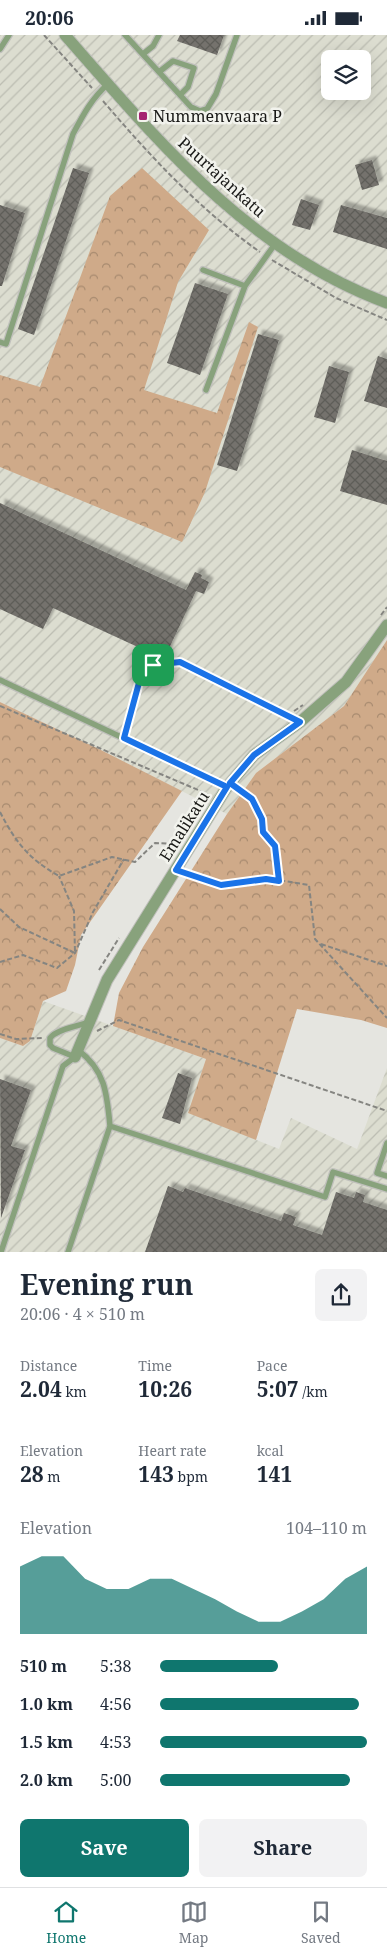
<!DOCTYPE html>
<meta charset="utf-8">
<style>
:root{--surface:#fff;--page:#f2f2f3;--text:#1f2937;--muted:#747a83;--line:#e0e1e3;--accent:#0f766e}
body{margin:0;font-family:"Noto Serif",serif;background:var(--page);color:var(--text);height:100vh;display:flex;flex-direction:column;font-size:19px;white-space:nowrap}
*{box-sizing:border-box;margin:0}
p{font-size:16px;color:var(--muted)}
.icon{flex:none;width:28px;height:28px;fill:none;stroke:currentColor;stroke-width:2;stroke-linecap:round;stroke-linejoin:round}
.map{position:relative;height:1217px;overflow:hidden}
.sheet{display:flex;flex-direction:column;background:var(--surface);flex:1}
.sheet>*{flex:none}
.controls{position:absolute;left:321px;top:15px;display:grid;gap:10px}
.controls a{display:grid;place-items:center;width:50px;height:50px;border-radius:8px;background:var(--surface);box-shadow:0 5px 20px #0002;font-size:25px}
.pin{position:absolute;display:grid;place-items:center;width:42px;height:42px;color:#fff;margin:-21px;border-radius:10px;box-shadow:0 2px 8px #0006}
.round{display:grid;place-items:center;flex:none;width:52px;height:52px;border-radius:8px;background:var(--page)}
.headline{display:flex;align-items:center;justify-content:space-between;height:85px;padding:0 20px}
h1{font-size:28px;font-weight:700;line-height:38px}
.stats{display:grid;grid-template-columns:repeat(3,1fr);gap:8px;height:85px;padding:5px 20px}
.stats div{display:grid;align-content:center}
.stats b{font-size:21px;font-weight:700}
.stats small{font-size:14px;font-weight:400}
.stats p{font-size:14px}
.chart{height:140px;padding:10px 20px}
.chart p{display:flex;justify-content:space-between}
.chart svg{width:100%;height:90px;margin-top:5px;fill:var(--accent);opacity:.7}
.action{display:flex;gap:10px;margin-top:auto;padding:10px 20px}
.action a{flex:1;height:58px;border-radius:8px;background:var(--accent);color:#fff;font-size:20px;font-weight:700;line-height:58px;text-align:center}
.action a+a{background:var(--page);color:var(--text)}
ul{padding:0 20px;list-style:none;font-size:16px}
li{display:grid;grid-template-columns:80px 60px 1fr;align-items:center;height:38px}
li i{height:12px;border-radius:6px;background:var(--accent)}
.status{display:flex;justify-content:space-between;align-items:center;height:35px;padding:0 25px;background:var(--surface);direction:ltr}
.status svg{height:14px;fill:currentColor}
.menu{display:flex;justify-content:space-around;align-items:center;height:70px;border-top:1px solid var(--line);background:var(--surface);font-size:14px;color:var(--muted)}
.menu a{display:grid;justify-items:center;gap:2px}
.menu .current{color:var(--accent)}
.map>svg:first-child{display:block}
.industrial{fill:url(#industrial-furrows);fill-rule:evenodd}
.forest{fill:url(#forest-crowns)}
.building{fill:url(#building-cross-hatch);filter:url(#shadow)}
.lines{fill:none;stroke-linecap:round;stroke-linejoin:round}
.service-casing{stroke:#c0c0bc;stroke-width:8}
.minor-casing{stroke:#c0c0bc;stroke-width:13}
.path{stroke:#858581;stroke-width:2;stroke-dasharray:5 2.5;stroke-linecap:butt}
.service{stroke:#88a27c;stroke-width:5.5}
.minor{stroke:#88a27c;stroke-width:11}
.route-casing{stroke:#fff;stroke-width:10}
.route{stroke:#1a73e8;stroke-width:6}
.poi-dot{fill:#a52371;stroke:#f2f3ed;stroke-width:2}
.labels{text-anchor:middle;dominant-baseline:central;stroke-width:5;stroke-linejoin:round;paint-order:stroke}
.poi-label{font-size:16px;fill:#191917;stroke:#f2f3ed;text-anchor:start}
.street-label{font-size:16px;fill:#191917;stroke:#f2f3ed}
</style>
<div class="status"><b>20:06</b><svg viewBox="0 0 49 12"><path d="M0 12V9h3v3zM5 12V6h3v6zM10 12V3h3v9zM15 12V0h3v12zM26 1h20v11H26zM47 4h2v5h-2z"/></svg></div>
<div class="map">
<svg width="387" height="1217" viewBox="0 0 387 1217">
<defs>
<pattern id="industrial-furrows" width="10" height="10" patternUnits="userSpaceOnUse" patternTransform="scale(1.25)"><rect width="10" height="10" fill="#dcddd0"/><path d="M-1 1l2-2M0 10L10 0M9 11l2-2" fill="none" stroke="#bcbdb2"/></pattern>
<pattern id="forest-crowns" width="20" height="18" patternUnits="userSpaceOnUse" patternTransform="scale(1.25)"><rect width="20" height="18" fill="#cfaa89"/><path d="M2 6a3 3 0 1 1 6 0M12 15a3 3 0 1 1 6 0" fill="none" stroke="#a78a6f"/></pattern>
<pattern id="building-cross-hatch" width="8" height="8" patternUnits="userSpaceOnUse" patternTransform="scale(1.25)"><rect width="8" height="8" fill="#74726d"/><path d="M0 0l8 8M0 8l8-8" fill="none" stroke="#5e5d59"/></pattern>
<filter id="shadow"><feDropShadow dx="4.5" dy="-4.5" stdDeviation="1" flood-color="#0004"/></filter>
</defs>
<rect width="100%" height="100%" fill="#e5e5e0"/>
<path class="industrial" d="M0,0h387v605l-43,66 -88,67 -29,41 -126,-64 -101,-48zM330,24h32v32h-32z
M43,966l163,58 -17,54 90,36 12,-31 66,31 30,-81v184h-387v-214l23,8 7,-5z"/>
<path class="forest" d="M142,133l67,62 -31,52 -34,108 73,23 32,-91 9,5 -53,165 -23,50 -182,-75v-92l40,12 70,-191z
M387,605v388l-26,-8 -64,-11 -41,131 -68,-27 18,-54 -93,-33 6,-33 24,-46 84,-133 29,-41 88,-67z
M0,667l101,48 81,41 -101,144 -6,30 -9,26 -23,10 -13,40 -7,5 -23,-8z"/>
<path class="building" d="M180,0h44l-7,20 -40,-14z
M372,125l7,25 -17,5 -7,-25z
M73,133l16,5 -55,162 -16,-6z
M301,164l18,6 -9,25 -18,-5z
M0,170l25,8 -23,73h-2z
M341,170l46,13v31l-54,-17z
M195,248l33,11 -28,81 -33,-12z
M258,299l21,6 -42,131 -20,-6z
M378,321l9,3v49l-23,-7z
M329,331l20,6 -14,51 -21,-6z
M352,415l35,11v44l-47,-14z
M0,468l186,87 9,-18 7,3 -1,3 8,4 -5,12 -8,-3 -32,68 -111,-51 -10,21 -43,-20z
M178,1038l14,5 -12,46 -18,-6z
M0,1044l31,11 -20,56 14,4 -24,68z
M168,1151l15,6 2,-4 96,33 3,-8 12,4 -3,8 29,10 14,-43 18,6 2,-6 9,3 -2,7 24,8v42h-242z"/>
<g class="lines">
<g class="service-casing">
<path id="service" d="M125,0l66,72 9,4 7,-2 9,-15 21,-59
M0,14l9,-14
M143,19l10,-8 6,-11
M159,37l14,-11 21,7 -6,19 -8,8
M203,235l42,16
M0,307l6,2 67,-210c10,-19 19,-36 35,-50
M206,355l39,-104 30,-42
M0,645l227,107
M124,703l16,-59 13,-14 28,-3 119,60
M78,1015c27,20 29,43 32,76
M75,1022l-22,-9 -3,-3v-7c7,-9 27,-11 38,-16
M387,1108l-10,30 10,3
M1,1217l62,-186 12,-9
M68,1217l42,-126 215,71 8,-25 54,17"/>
</g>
<g class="minor-casing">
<path id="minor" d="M65,0c94,107 184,217 322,268
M75,1022l32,-77 120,-193 27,-32 46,-33 46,-40 41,-57"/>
</g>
<path class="path" d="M44,0l48,53
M103,66c48,56 97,109 157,151
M272,225l64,38 51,22
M381,580l6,-8
M0,671l210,89
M294,676l9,-6
M238,754l14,9 9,21 2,13 12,14 4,34
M0,777c16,31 29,47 59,64l53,-19 23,5 20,-19 24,1
M185,838l36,11 45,-6 43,7 6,54 72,79
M0,874l19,18 56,26 -1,-42 -15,-35
M321,909l66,22
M0,927l23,-7 34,13 18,-15 18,-41 31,-53
M99,935l20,-32
M97,996l22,-11 268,91
M0,999l16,5 27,-1"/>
<use href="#service" class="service"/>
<use href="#minor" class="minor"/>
</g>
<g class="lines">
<g class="route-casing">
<path id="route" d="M180,627l120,60 -46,33 -24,28 22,16 10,20 1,13 12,14 4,35 -13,-2 -45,6 -45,-15 51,-83 -103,-49 16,-59 13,-14z"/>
</g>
<use href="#route" class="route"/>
</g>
<rect class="poi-dot" x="138" y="76" width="10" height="10" rx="2.5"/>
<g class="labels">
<g class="poi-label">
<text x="153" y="81">Nummenvaara P</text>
</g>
<g class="street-label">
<text transform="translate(222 142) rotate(42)">Puurtajankatu</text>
<text transform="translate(184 791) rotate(-58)">Emalikatu</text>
</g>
</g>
</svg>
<div class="controls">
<a><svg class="icon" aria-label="layers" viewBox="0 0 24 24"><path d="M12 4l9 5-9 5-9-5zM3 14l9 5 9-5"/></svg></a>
</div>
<div class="pin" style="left:153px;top:630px;background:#1e9e55"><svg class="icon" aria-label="arrive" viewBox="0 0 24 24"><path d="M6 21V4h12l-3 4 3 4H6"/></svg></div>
</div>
<section class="sheet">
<div class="headline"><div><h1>Evening run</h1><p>20:06 · 4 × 510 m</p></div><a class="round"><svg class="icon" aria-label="share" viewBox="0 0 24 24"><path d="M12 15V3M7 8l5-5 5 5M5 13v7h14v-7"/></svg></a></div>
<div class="stats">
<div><p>Distance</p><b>2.04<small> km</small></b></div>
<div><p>Time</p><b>10:26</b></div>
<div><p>Pace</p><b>5:07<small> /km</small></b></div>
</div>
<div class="stats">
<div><p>Elevation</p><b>28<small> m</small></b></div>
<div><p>Heart rate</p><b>143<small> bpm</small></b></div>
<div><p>kcal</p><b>141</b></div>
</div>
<div class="chart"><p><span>Elevation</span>104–110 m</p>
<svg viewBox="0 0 160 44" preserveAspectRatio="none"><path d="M0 44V11L10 6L20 6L30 17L40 22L50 22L60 17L70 17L80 22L90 27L100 33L110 38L120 38L130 33L140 27L150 17L160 11V44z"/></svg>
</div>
<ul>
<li><b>510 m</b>5:38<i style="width:57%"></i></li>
<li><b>1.0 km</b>4:56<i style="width:96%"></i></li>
<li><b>1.5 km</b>4:53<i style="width:100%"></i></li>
<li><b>2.0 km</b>5:00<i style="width:92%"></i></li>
</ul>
<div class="action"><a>Save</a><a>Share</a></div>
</section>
<nav class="menu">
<a class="current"><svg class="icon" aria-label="home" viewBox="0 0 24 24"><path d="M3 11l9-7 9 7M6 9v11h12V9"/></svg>Home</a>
<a><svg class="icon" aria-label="map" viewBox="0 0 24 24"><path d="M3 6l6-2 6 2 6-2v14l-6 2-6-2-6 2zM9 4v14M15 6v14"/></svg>Map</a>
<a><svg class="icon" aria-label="saved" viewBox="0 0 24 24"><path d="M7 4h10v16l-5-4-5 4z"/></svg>Saved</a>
</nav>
